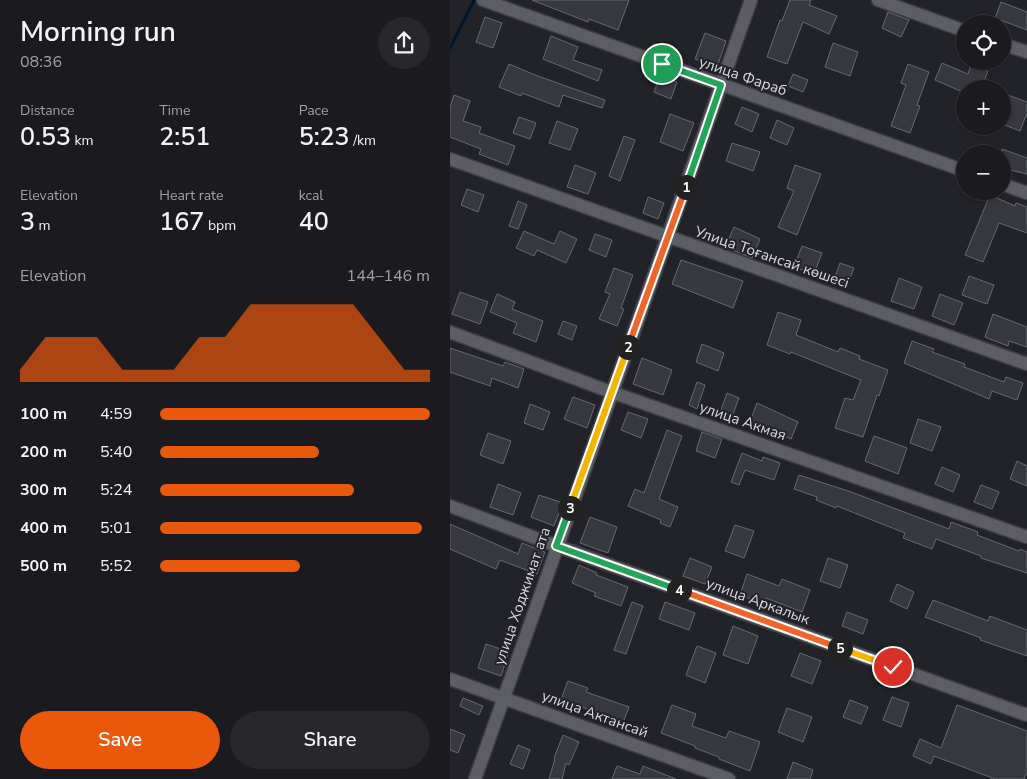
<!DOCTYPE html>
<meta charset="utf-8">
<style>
:root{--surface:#1a1a1f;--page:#27272c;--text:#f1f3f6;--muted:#9fa1a4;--line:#38383d;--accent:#ea580c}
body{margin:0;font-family:"Nunito Sans",sans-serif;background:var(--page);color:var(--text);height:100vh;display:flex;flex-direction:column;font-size:19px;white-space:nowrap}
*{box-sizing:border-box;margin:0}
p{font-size:16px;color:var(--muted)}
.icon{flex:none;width:28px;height:28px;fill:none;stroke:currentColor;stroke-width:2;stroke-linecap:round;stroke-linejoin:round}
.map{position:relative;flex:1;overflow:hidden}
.side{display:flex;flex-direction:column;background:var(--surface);width:450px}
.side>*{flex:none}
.buttons{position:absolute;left:506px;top:15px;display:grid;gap:10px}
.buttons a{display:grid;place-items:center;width:55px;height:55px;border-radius:50%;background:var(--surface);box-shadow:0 1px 4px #0004,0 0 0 1px var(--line);font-size:25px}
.pin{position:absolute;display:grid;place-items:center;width:42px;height:42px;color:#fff;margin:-21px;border:2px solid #fff;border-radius:50%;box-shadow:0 1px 5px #0007}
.km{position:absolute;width:25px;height:25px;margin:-12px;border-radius:50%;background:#222;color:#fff;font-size:14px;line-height:25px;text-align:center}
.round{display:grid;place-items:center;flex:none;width:52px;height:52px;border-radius:26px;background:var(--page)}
.overview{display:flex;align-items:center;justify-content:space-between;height:85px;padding:0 20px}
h1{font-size:28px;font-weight:600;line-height:38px}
.stats{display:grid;grid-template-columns:repeat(3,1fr);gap:8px;height:85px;padding:5px 20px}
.stats div{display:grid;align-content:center}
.stats b{font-size:25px;font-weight:600}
.stats small{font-size:14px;font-weight:400}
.stats p{font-size:14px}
.chart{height:140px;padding:10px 20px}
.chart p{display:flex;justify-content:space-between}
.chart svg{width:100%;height:90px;margin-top:5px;fill:var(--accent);opacity:.7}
.button{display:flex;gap:10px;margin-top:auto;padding:10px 20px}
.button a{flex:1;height:58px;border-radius:30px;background:var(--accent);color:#fff;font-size:20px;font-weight:600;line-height:58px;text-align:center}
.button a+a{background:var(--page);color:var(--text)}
ul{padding:0 20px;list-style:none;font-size:16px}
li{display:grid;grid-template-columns:80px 60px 1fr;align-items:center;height:38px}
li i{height:12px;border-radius:6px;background:var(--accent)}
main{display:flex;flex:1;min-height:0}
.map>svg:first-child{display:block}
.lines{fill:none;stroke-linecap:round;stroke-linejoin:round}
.stream{stroke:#00142c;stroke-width:3}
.building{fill:#37373e;stroke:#686970}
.minor-casing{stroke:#3d3d43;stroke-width:15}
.minor{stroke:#5d5d65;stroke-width:12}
.split-1-casing{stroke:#fff;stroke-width:10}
.split-2-casing{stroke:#fff;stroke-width:10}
.split-3-casing{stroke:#fff;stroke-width:10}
.split-4-casing{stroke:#fff;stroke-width:10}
.split-5-casing{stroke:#fff;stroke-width:10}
.split-6-casing{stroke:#fff;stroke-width:10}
.split-1{stroke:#22a559;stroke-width:6}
.split-2{stroke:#f0652b;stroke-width:6}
.split-3{stroke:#f5b400;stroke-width:6}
.split-4{stroke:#22a559;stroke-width:6}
.split-5{stroke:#f0652b;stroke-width:6}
.split-6{stroke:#f5b400;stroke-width:6}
.labels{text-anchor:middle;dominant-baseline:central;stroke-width:4;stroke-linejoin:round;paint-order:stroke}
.street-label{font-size:15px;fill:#d8d8dd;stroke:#222329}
</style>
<main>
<section class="side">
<div class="overview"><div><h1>Morning run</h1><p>08:36</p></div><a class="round"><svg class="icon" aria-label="share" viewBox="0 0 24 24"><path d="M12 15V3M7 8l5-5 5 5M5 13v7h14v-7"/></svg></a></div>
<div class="stats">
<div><p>Distance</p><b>0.53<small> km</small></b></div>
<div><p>Time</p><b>2:51</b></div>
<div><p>Pace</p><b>5:23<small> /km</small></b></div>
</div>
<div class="stats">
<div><p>Elevation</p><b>3<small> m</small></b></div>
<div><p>Heart rate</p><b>167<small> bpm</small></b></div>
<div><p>kcal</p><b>40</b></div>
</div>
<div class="chart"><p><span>Elevation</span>144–146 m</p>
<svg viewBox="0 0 160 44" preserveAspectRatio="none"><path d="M0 44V38L10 22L20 22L30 22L40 38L50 38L60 38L70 22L80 22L90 6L100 6L110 6L120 6L130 6L140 22L150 38L160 38V44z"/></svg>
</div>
<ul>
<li><b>100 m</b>4:59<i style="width:100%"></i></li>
<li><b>200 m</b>5:40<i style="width:59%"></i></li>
<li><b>300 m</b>5:24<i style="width:72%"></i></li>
<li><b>400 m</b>5:01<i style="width:97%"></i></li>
<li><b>500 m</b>5:52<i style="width:52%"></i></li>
</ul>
<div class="button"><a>Save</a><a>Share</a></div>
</section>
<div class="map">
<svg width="577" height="779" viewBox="0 0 577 779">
<rect width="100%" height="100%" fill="#222329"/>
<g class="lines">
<path class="stream" d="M0,48l24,-48"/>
</g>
<path class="building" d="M82,0h97l-11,30 -29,-11 -1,3z
M340,0h21l-2,5 28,11 -8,18 -26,-12 -16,42 -20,-7 13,-37 2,1z
M551,2l26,10v18l-32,-12z
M438,12l21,8 -8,17 -19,-9z
M35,17l17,6 -9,25 -17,-6z
M255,33l21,8 -9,26 -22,-8z
M101,36l27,11 -5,13 29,10 -4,11 -55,-22z
M383,43l25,9 -8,24 -25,-9z
M492,63l26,11 3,-9 17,6 -7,18h-16v4l-30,-13z
M59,64l26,11 70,25 -3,8 -39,-13 -4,12 -37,-14 -1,3 -22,-9z
M458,64l21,8 -12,33 3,1 -10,27 -19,-7 15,-41 -5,-2z
M343,74l15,6 -5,12 -15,-6z
M210,76l17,6 -6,17 -17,-7z
M555,94l22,8v11l-7,18 -18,-7v-24z
M4,95l16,6 -7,20 18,6 -2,6 36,13 -7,19 -29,-11 2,-5 -31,-12v-30z
M292,107l17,7 -7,18 -17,-8z
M220,114l24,9 -11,28 -23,-9z
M69,117l17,6 -6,16 -17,-6z
M327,120l17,8 -7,17 -17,-7z
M107,121l21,8 -8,21 -21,-7z
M174,136l11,4 -15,41 -11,-5z
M282,143l28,9 -7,19 -27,-10z
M552,149l25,9v16l-25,-6z
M125,165l21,8 -8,21 -21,-7z
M345,165l26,9 -24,61 -19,-8 16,-36 -7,-3z
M17,189l17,6 -6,17 -17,-7z
M540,195l25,11 1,-3 11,4v26l-28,-10 -16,39 -18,-7z
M198,197l16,6 -6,16 -15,-6z
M68,201l9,4 -9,24 -9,-3z
M284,227l26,12 -8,19 -27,-11z
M74,231l30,13 6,-13 17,8 -11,24 -29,-13 -3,6 -18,-8z
M145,234l17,6 -6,17 -17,-7z
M352,246l20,7 -8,21 -20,-7z
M231,260l62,21 -10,27 -61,-24z
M390,263l14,5 -6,16 -14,-4z
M164,268l19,7 -12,33 3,1 -7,17 -18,-7 11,-25 -5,-2z
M519,276l25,9 -7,19 -25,-9z
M449,278l23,9 -8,22 -23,-8z
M10,292l28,10 -8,22 -28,-10z
M47,294l18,8 -3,7 31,12 -7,21 -23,-9 4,-10 -27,-11z
M490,294l23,9 -9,22 -22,-9z
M328,312l23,8 -5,15 42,17 2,-4 20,8 -1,3 29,11 -9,26 -2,-1 -14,42 -28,-9 10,-30 8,2 8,-20 -70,-28 -1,2 -23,-9z
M543,314l34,13v20l-18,-6 -1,5 -23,-9z
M113,321l14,5 -5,14 -14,-6z
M462,341l22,8 -2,3 33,12 -1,3 40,15 2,-5 17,6 -6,17 -25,-9 -3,8 -85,-36z
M252,344l22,9 -6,18 -22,-9z
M0,348l53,18 2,-4 19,7 -6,19 -26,-10 -2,8 -40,-14z
M192,358l30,12 -9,25 -30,-11z
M247,382l8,3 -8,24 -8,-4z
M277,393l12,5 -7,19 -12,-4z
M123,397l22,8 -8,23 -23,-9z
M307,403l41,19 -7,17 -30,-13v2l-12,-4z
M80,404l20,8 -7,18 -19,-7z
M178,412l20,7 -7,19 -20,-8z
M468,419l23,8 -9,24 -22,-8z
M217,430l15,6 -23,63 19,8 -8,20 -10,-4 1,-3 -33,-14 7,-17 9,4z
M252,432l20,7 -7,19 -19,-7z
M38,433l23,8 -8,23 -23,-9z
M424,436l33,12 -9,26 -33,-13z
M292,453l20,8 1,-4 17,6 -6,17 -29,-10 -6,15 -8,-3z
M567,461l10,5v20l-17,-7z
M492,467l18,8 -7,17 -18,-8z
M349,475l52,17 98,37 2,-7 27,10 -1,3 42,16 1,-2 7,3v21l-46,-15v-2l-45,-17 -4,10 -29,-11 2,-5 -68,-27 -1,2 -20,-8 1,-3 -23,-8z
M48,484l23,9 -8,22 -23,-8z
M531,485l18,7 -7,17 -18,-7z
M89,495l24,8 -9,23 -23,-9z
M140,517l27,10 -9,26 -28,-10z
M0,524l68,30 4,-11 23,9 -8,22 -37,-14 -4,9 -46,-20z
M285,525l19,6 -10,27 -19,-7z
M240,558l22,9 -7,17 -22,-8z
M378,558l20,7 -8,23 -20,-7z
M129,565l18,8 -1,2 32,12 -7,19 -27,-10 2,-3 -24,-10z
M297,574l32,12 3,-7 28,11 -8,22 -36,-14 -2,6 -24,-9z
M447,584l17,8 -7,17 -17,-8z
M483,600l55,21 2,-5 37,14v26l-47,-16 1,-2 -56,-21z
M182,602l11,4 -17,48 -12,-4z
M215,602l30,11 -6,17 -30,-11z
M397,612l21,8 -5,14 -21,-8z
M283,626l25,10 -10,28 -25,-9z
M36,644l23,8 -8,24 -23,-8z
M247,646l19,7 -11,30 -19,-8z
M350,653l21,8 -9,23 -21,-8z
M118,681l20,7 -2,4 43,15 -8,21 -31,-12 2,-5 -31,-12z
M442,697l17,6 -8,24 -18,-7z
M13,698l20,8 -4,9 -19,-9z
M400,700l18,7 -7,17 -18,-7z
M222,705l24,9 -4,12 34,12 3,-7 31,11 -10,29 -31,-12v-2l-24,-9v-2l-34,-13z
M507,705l70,26v41l-3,7h-29l-61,-23 -3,8 -18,-8 7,-17 21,9z
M337,708l25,9 -9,25 -25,-10z
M0,729l15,6 -7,18 -8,-3z
M113,735l16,7 -10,23 -3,-2 -4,16h-13l6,-20 -1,-1z
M68,745l12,5 -7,19 -13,-5z
M343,762l20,8 -3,9h-23z
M167,766l23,8 3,-8 33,13h-64z"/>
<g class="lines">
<g class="minor-casing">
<path id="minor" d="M33,0l482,171
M428,0l87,31
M552,44l25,8
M0,159l577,205
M552,184l25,9
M0,332l161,60 416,145
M0,506l107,40 470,169
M0,679l279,100
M25,779c92,-260 185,-519 276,-779"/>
</g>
<use href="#minor" class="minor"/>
</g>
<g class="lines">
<g class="split-1-casing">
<path id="split-1" d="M212,64l59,21 -35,102"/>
</g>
<g class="split-2-casing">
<path id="split-2" d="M178,347l58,-160"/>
</g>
<g class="split-3-casing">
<path id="split-3" d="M120,508l58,-161"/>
</g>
<g class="split-4-casing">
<path id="split-4" d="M120,508l-14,38 123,44"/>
</g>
<g class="split-5-casing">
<path id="split-5" d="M229,590l161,58"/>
</g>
<g class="split-6-casing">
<path id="split-6" d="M390,648l53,19"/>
</g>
<use href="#split-1" class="split-1"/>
<use href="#split-2" class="split-2"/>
<use href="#split-3" class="split-3"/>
<use href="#split-4" class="split-4"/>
<use href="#split-5" class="split-5"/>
<use href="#split-6" class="split-6"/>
</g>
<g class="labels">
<g class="street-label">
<text transform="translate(293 76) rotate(19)">улица Фараб</text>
<text transform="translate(322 257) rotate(19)">Улица Тоғансай көшесі</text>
<text transform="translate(293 421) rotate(19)">улица Акмая</text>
<text transform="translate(72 596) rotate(-71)">улица Ходжимат ата</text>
<text transform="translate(308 601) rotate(20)">улица Аркалык</text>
<text transform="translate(145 714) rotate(20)">улица Актансай</text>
</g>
</g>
</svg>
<div class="buttons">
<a><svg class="icon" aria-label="locate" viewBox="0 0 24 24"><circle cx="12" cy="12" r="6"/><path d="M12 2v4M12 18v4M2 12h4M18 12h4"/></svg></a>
<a>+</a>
<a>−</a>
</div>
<div class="pin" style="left:212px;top:64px;background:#1e9e55"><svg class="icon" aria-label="arrive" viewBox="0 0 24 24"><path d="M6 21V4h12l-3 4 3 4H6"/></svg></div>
<div class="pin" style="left:443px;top:667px;background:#d93025"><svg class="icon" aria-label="check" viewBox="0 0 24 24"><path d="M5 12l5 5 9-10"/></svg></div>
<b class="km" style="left:236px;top:187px">1</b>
<b class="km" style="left:178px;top:347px">2</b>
<b class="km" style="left:120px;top:508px">3</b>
<b class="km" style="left:229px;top:590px">4</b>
<b class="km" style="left:390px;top:648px">5</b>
</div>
</main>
